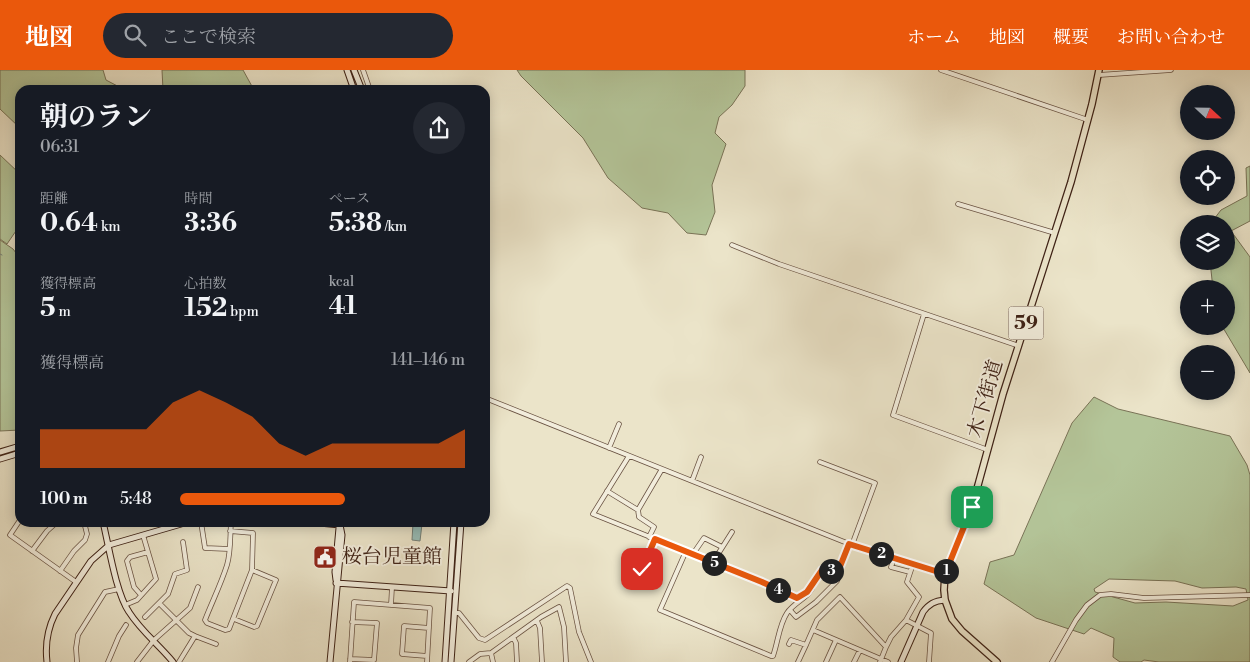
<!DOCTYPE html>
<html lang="ja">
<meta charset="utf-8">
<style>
:root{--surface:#171b24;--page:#242831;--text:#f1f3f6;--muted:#9ea1a6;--accent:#ea580c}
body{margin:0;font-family:"Libre Bodoni","Noto Serif JP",serif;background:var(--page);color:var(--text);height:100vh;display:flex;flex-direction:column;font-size:19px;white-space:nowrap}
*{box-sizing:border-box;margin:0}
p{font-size:16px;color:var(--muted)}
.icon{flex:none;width:28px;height:28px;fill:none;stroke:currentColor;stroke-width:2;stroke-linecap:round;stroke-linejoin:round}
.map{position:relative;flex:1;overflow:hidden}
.side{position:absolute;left:15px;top:15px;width:475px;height:442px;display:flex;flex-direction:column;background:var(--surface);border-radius:15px;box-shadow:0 2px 12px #0003}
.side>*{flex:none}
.needle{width:32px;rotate:112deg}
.controls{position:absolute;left:1180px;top:15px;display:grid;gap:10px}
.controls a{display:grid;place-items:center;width:55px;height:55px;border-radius:50%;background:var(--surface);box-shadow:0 2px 12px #0003;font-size:25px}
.pin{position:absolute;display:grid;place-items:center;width:42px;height:42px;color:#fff;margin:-21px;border-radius:10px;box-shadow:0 2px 8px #0006}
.km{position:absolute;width:25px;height:25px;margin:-12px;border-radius:50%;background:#222;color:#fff;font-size:14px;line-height:25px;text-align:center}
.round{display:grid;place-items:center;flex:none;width:52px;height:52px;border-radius:26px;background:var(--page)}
.headline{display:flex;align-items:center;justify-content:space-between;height:85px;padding:0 25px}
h1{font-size:28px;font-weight:700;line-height:38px}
.figures{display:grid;grid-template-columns:repeat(3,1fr);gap:8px;height:85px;padding:5px 25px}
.figures div{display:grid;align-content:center}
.figures b{font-size:25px;font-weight:700}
.figures small{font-size:14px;font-weight:400}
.figures p{font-size:14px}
.chart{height:140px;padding:10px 25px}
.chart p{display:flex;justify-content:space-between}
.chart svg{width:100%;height:90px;margin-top:5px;fill:var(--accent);opacity:.7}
ul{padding:0 25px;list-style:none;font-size:16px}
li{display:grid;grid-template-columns:80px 60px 1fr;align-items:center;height:38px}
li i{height:12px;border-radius:6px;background:var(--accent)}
header{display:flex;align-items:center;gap:30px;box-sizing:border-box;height:70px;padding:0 25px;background:var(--accent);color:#fff}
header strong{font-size:24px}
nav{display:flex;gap:28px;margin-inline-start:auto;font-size:18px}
.search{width:350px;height:45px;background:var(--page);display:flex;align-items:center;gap:12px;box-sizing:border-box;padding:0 18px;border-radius:28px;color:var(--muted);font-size:19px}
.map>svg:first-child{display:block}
.green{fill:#b4c599;stroke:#797357;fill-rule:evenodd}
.water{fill:#98beb8;stroke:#747f77}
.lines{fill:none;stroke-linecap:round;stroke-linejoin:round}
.stream{stroke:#747f77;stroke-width:1}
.street-casing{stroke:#695242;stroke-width:5.5}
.secondary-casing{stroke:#3e2115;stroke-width:7}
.primary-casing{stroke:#3e2115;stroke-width:8}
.street{stroke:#f2eddc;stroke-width:4}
.secondary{stroke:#f2eddc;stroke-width:5}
.primary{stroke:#ebe4c9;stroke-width:5.5}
.route-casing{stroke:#fff;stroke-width:10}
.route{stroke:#ea580c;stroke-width:6}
.labels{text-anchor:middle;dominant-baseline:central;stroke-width:4;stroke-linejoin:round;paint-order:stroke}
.shield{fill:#f2eddc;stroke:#745e51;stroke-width:1}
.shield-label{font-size:19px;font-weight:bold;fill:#3e2115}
.street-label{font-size:20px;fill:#3e2115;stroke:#f2eddc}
.poi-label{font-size:20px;fill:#3e2115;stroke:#f2eddc;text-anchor:start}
</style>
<header>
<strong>地図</strong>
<div class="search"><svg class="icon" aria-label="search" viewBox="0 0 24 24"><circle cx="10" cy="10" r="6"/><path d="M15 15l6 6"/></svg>ここで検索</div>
<nav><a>ホーム</a><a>地図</a><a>概要</a><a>お問い合わせ</a></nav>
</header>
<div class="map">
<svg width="1250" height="592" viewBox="0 0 1250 592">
<rect width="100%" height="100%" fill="#ebe4c9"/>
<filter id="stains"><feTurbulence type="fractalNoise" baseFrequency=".004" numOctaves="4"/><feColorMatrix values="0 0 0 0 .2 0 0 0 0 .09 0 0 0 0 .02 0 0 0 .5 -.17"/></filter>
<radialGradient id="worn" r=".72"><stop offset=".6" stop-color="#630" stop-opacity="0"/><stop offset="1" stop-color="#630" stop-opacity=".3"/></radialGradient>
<path class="green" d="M0,0h103l3,10 19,10h-105v38l-20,-19z
M162,0h81l11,20h-91z
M517,0h228v16l-13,19 -13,12 -4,16 11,11 -14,41 3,27 -9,23 -19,-2 -19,-20 -26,-5 -34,-30 -25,-40 -62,-62z
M0,85l20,19v51l-13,19 -7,-5z
M1250,96v55l-19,10 19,26v116l-28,-47h4v-37h-13l-3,-28h16v-37l-15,-1 10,-13 26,-14 -1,-28z
M0,170l13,9 7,9v172l-20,1z
M1094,327l24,12 112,27 17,29 3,10v187h-91l-15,-2 -3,2h-21l-7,-5 1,-19 -23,-10 -7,6 -48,-16 -52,-34 6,-22 24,-7 58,-132zM1109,509l66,2 27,7 34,-1 10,2 2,11 -15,6 -67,-4 -31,1 -40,-11 -1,-3z"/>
<path class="water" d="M413,453l9,1 -2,17 -8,-1z"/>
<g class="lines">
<path class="stream" d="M0,184l2,1"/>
<g class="street-casing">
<path id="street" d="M363,0l7,20
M941,0l147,50
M1099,5l72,-5
M958,134l97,29
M732,175l47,19 240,82
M924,244l-31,101 95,35
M485,328l367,147 93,28
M609,378l10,-24
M629,386l-36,58 169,68 30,15h8l7,-5 15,-22 3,-1 6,2 8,-2 10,-25
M820,392l55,21 -23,62
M692,411l9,-24
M607,421l31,19
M20,450l-10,15 66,47
M201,452l4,26 24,1
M230,461l23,2 -1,37 -23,59 -4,1 -18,-7 -2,-3c7,-18 16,-36 22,-55 4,-13 3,-29 4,-43
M649,467l5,-10 -15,-10 -1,-7 24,-41
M32,481l15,-20 10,-9
M686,481l-26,59 111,46h2c5,-14 6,-31 14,-43 8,-12 23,-15 27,-29
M693,484l11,-16 18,9
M894,488l-3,9 19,5
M713,492l19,-30
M642,499l13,-30
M60,501l14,-20 11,-11 2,-6 -3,-12
M141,525l-7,-8 -7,-26 3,-4 18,-5
M159,533l30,30 6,3 -16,26
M125,535l12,-5 19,-21 -13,-44
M391,535l1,-18
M790,540l6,7 20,-15 21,-21 -6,-10
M454,543h5l20,25 6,2 82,-54 3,2 9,44 12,30
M145,547l23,-23 7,-20 12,-4 -4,-28
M234,549l20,8 3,-1 19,-46 -24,-10
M906,550l13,-23 -12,-15 6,-18
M537,551l3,7 2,34
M813,560l75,32
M195,566l21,8
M513,567l3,6 1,19
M789,574l2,-4 15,5 11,-25 23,-23 46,50 5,-10 15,-17 23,12 2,1 -2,29
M491,583l2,9
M427,586l-25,-2 2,-28 25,2
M350,589l24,1 3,-37 -25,-1
M77,592l-1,-14 2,-13 27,-43 14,-3
M108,592l11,-26 7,-11
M137,592l17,-22 36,-32 8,-21
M350,592l4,-60 76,6 -3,54
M469,592l11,-8 11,-1 50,-36 18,-10 5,20 2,35
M798,592l8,-17
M826,592l10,-22
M854,592l6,-12
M880,592l6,-15
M1052,592l24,-42 11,-15 13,-10 11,-1 33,4 106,-3"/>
</g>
<g class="secondary-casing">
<path id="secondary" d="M347,0l7,20
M354,0l8,20
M0,382l20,-6
M0,389l20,-6
M103,452c6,25 13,71 26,90 12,19 30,33 44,50
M309,452l31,3
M336,510l-1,-8 4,-44
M336,513l115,8
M47,592c-2,-17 0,-32 8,-48l36,-53 18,-16 79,-23
M330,592l12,-127 -2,-10
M445,592l9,-140
M451,592l10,-140
M901,592l22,-50c6,-8 11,-11 22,-12"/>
</g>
<g class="primary-casing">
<path id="primary" d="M997,592l-35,-31 -10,-12 -7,-19 -1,-10 1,-17 27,-66 31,-113 68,-212 21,-78 7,-34"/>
</g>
<use href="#street" class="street"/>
<use href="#secondary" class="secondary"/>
<use href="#primary" class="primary"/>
</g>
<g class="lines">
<g class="route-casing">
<path id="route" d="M642,499l13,-30 107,43 35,16 10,-6 15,-22 3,-1 6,2 8,-2 10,-25 96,30 27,-67"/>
</g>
<use href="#route" class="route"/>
</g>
<defs>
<g id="civic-square" transform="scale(1.25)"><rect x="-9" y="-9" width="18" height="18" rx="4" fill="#8f2418" stroke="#f2eddc"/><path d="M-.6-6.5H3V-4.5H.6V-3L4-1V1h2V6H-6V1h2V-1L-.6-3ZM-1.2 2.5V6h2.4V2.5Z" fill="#fff"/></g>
</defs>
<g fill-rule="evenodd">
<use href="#civic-square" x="325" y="487"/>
</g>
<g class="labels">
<rect class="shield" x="1008.5" y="236.5" width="35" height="33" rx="4"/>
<g class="shield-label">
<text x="1026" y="253">59</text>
</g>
<g class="street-label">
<text transform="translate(986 329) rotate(-74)">木下街道</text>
</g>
<g class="poi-label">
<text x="342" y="487">桜台児童館</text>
</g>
</g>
<rect width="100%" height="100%" filter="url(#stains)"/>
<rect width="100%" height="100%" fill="url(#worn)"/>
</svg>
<div class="controls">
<a><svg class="needle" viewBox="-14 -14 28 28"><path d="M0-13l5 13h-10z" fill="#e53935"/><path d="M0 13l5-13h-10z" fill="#9ea1a6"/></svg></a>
<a><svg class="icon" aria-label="locate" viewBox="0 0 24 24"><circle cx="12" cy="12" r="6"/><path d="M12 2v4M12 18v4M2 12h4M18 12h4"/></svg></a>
<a><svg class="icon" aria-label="layers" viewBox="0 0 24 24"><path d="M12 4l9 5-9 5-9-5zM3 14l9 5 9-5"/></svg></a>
<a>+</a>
<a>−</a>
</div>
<div class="pin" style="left:972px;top:437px;background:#1e9e55"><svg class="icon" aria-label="arrive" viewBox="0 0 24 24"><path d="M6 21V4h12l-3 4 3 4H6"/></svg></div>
<div class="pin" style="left:642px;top:499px;background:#d93025"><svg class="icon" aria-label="check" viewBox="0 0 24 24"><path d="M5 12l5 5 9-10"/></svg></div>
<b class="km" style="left:946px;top:501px">1</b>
<b class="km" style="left:881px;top:484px">2</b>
<b class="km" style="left:831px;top:501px">3</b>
<b class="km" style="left:778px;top:520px">4</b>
<b class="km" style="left:714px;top:493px">5</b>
<section class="side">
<div class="headline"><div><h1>朝のラン</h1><p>06:31</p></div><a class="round"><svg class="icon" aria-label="share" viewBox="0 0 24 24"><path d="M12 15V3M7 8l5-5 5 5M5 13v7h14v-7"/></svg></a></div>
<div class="figures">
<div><p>距離</p><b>0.64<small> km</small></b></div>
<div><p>時間</p><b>3:36</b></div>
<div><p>ペース</p><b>5:38<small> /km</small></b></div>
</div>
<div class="figures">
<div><p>獲得標高</p><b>5<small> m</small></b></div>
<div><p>心拍数</p><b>152<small> bpm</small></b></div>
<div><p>kcal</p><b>41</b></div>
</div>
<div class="chart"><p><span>獲得標高</span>141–146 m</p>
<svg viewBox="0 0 160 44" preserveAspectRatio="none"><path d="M0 44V25L10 25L20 25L30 25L40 25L50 12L60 6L70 12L80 19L90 32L100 38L110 32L120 32L130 32L140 32L150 32L160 25V44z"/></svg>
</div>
<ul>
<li><b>100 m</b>5:48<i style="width:58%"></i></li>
</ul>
</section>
</div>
